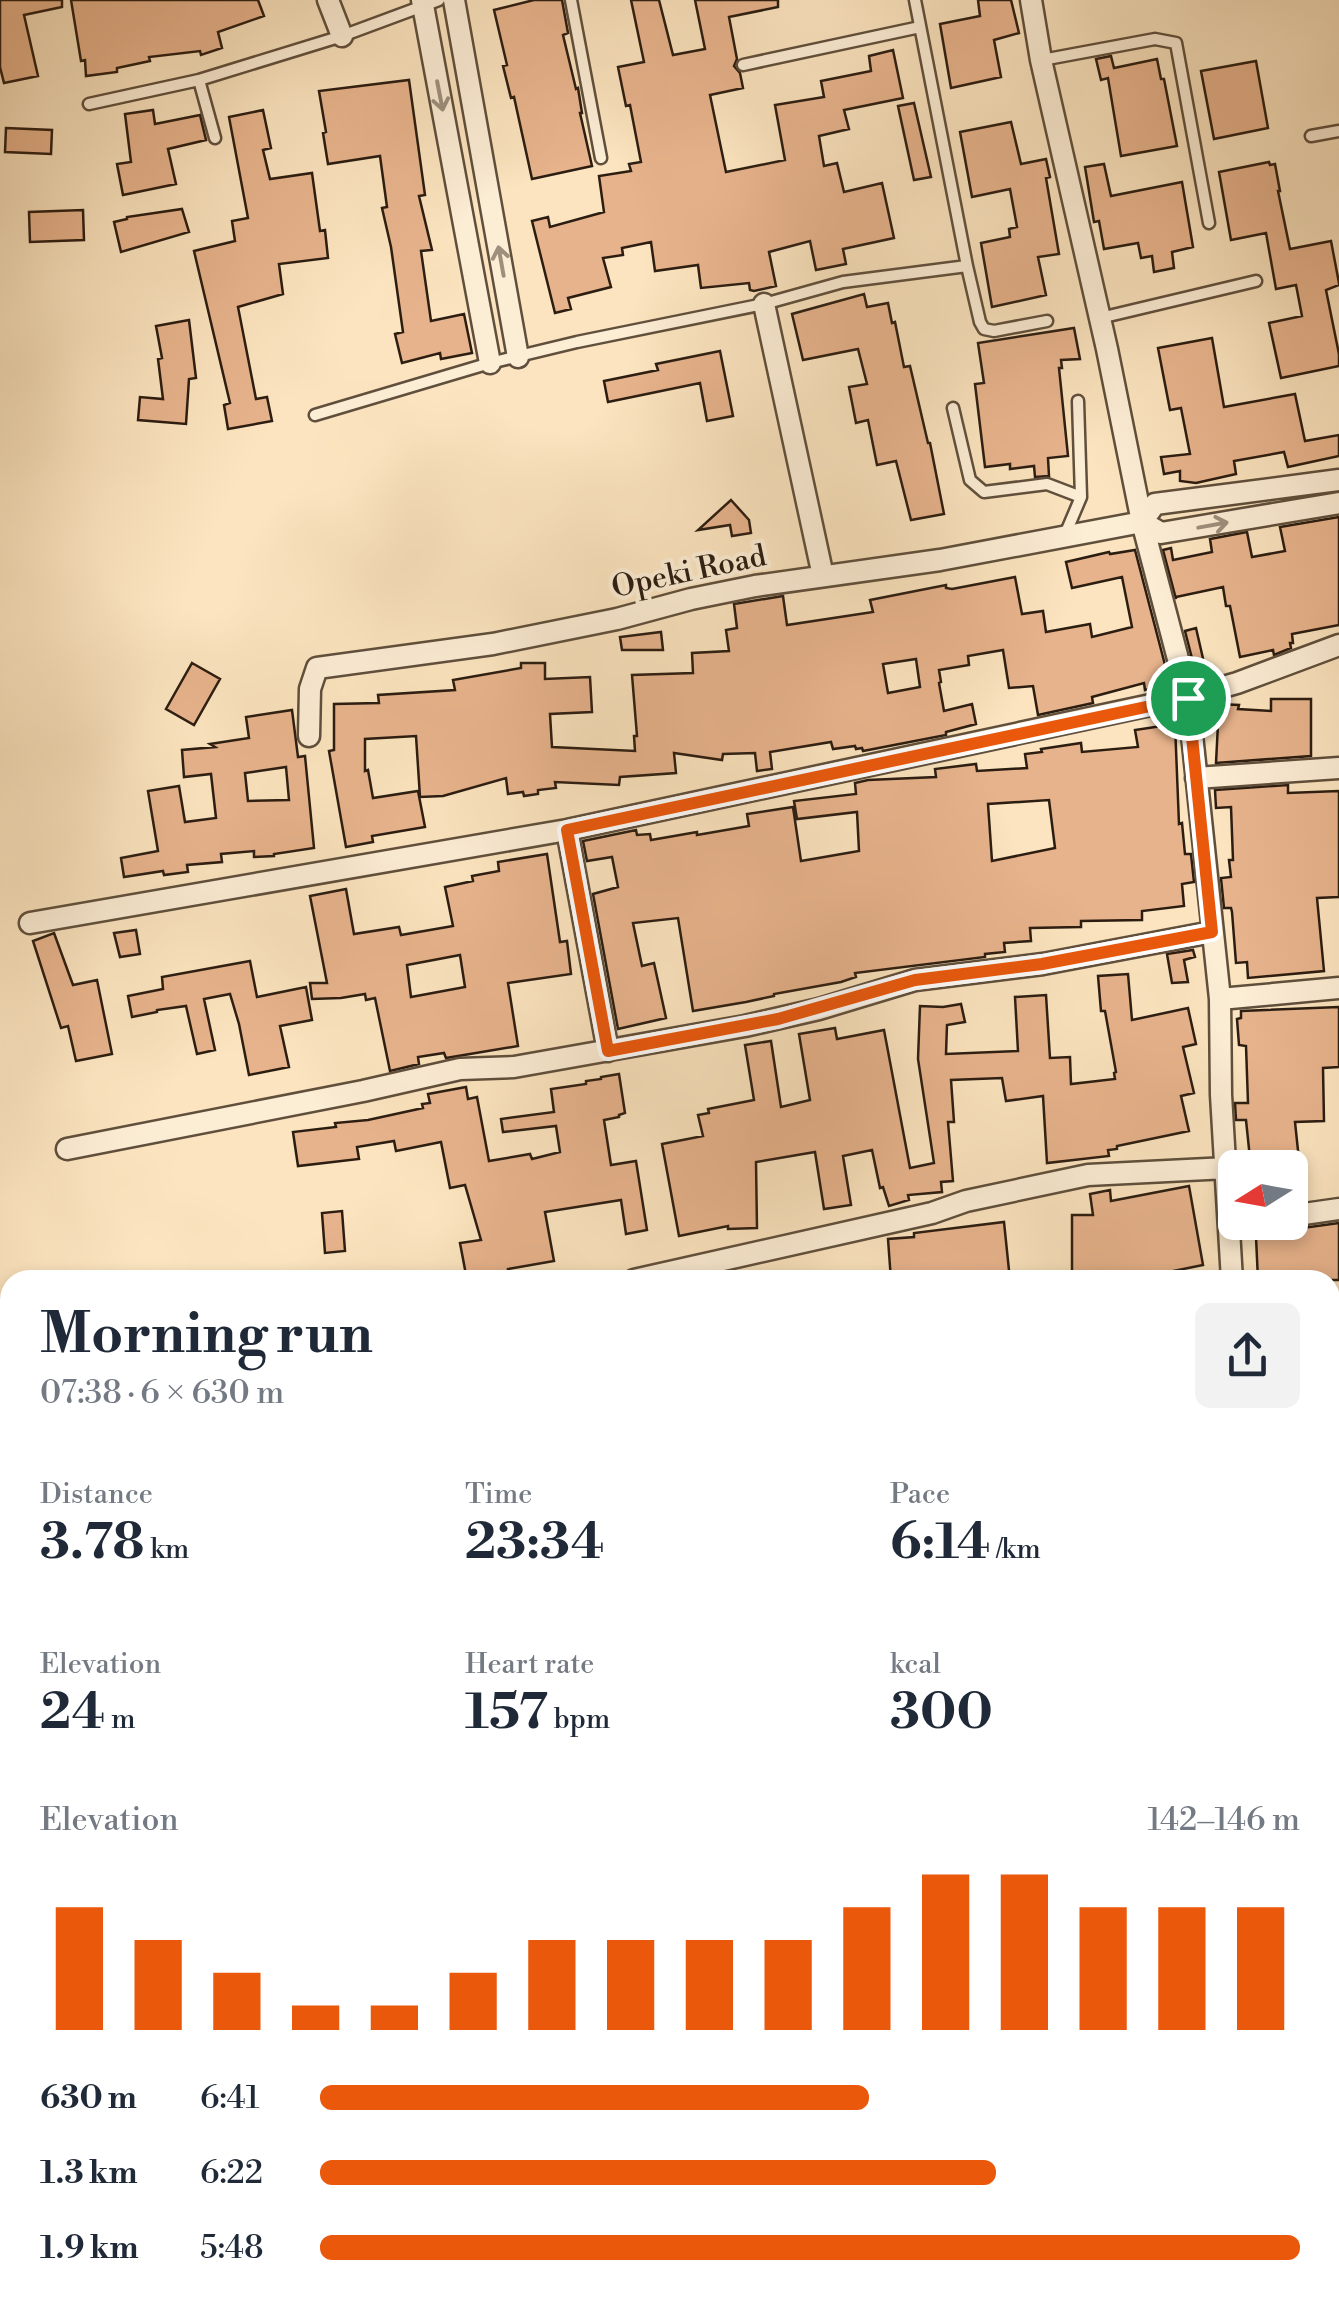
<!DOCTYPE html>
<meta charset="utf-8">
<style>
:root{--surface:#fff;--page:#f2f2f3;--text:#1f2937;--muted:#747a83;--accent:#ea580c}
body{margin:0;font-family:"Libre Bodoni",serif;background:var(--page);color:var(--text);height:100vh;display:flex;flex-direction:column;font-size:38px;white-space:nowrap}
*{box-sizing:border-box;margin:0}
p{font-size:32px;color:var(--muted)}
.icon{flex:none;width:55px;height:55px;fill:none;stroke:currentColor;stroke-width:2;stroke-linecap:round;stroke-linejoin:round}
.map{position:relative;flex:1;overflow:hidden}
.panel{position:absolute;left:0px;top:1270px;width:1340px;height:1038px;display:flex;flex-direction:column;background:var(--surface);border-radius:30px 30px 0 0;box-shadow:0 5px 15px #0003}
.panel>*{flex:none}
.needle{width:65px;rotate:259deg}
.tools{position:absolute;left:1218px;top:1150px;display:grid;gap:20px}
.tools a{display:grid;place-items:center;width:90px;height:90px;border-radius:15px;background:var(--surface);box-shadow:0 5px 15px #0003;font-size:50px}
.pin{position:absolute;display:grid;place-items:center;width:85px;height:85px;color:#fff;margin:-42px;border:5px solid #fff;border-radius:50%;box-shadow:0 2px 10px #0007}
.round{display:grid;place-items:center;flex:none;width:105px;height:105px;border-radius:15px;background:var(--page)}
.overview{display:flex;align-items:center;justify-content:space-between;height:170px;padding:0 40px}
h1{font-size:55px;font-weight:800;line-height:75px}
.figures{display:grid;grid-template-columns:repeat(3,1fr);gap:15px;height:170px;padding:10px 40px}
.figures div{display:grid;align-content:center}
.figures b{font-size:50px;font-weight:800}
.figures small{font-size:28px;font-weight:400}
.figures p{font-size:28px}
.chart{height:280px;padding:20px 40px}
.chart p{display:flex;justify-content:space-between}
.chart svg{width:100%;height:180px;margin-top:10px;stroke:var(--accent);stroke-width:6}
ul{padding:0 40px;list-style:none;font-size:32px}
li{display:grid;grid-template-columns:160px 120px 1fr;align-items:center;height:75px}
li i{height:25px;border-radius:12px;background:var(--accent)}
.map>svg:first-child{display:block}
.lines{fill:none;stroke-linecap:round;stroke-linejoin:round}
.river{stroke:#a1bdba;stroke-width:32}
.building{fill:#e7b38c;stroke:#2c1d11;stroke-width:2.5;fill-rule:evenodd}
.service-casing{stroke:#604f3c;stroke-width:15}
.minor-casing{stroke:#604f3c;stroke-width:25}
.service{stroke:#fcedd5;stroke-width:10}
.minor{stroke:#fcedd5;stroke-width:20}
.oneway{stroke:#9e8f7d}
.route-casing{stroke:#fff;stroke-width:20}
.route{stroke:#ea580c;stroke-width:12}
.labels{text-anchor:middle;dominant-baseline:central;stroke-width:8;stroke-linejoin:round;paint-order:stroke}
.street-label{font-size:30px;fill:#2c1d11;stroke:#fcedd5}
</style>
<div class="map">
<svg width="1339" height="2306" viewBox="0 0 1339 2306">
<rect width="100%" height="100%" fill="#fbe4bf"/>
<filter id="stains"><feTurbulence type="fractalNoise" baseFrequency=".002" numOctaves="4"/><feColorMatrix values="0 0 0 0 .2 0 0 0 0 .09 0 0 0 0 .02 0 0 0 .5 -.17"/></filter>
<radialGradient id="worn" r=".72"><stop offset=".6" stop-color="#630" stop-opacity="0"/><stop offset="1" stop-color="#630" stop-opacity=".3"/></radialGradient>
<g class="lines">
<path class="river" d="M0,1402l10,21
M374,2298l3,8"/>
</g>
<path class="building" d="M0,0h62v7l-38,8 14,61 -34,7 -4,-16z
M71,0h187l6,16 -46,16 4,16 -21,7 -1,-4 -51,6 1,4 -33,7v4l-31,4 -1,-16 -4,1z
M534,0h28l6,33 -5,2 13,54 2,-1 4,25h-2l12,53 -60,13 -18,-82 -3,1 -8,-32 4,-1 -13,-55z
M631,0h28l14,55 32,-6 -10,-49h83v7l-49,10 8,42 -3,7 6,7 3,15 -33,7 16,77 59,-12 -10,-55 49,-8 -3,-16 50,-10 -2,-15 24,-6 10,48 -59,12 5,19 -30,7 5,30 13,-3 7,29 38,-9 12,55 -51,11 3,15 -30,6 -6,-29 -41,11 7,34 -22,5 -4,-1 -1,-7 -48,5 -3,-23 -43,6 -4,-29 -29,6 1,7 -20,3 8,29 -43,11 3,11 -16,4 -23,-92 16,-4 2,10 54,-15 -5,-36 32,-5 -2,-7 12,-2 -11,-57 -4,1 -8,-39 26,-5z
M978,0h33l8,33 -25,7 7,37 -50,11 -11,-64 40,-8z
M1111,56l3,12 43,-9 4,20h3l13,67 -56,10 -13,-78 -7,2 -5,-21z
M1256,61l12,67 -54,11 -13,-68z
M409,80l16,115 -6,1 13,54 -11,1 10,70 33,-7 8,39 -31,6 -1,-6 -38,10 -7,-29 8,-2 -12,-85 -9,-39 5,-1 -7,-51 -52,8 -5,-31 3,-1 -7,-41z
M914,103l17,74 -17,3 -16,-74z
M153,110l2,14 45,-9 6,25 -38,9 8,35 -53,11 -6,-31 14,-2 -6,-48z
M263,110l8,38 -8,2 7,29 42,-6 8,58 5,-1 3,28 -49,6 4,30 -45,13 18,92 11,-2 5,24 -44,8 -4,-24 6,-2 -36,-152 41,-10 -3,-20 16,-3 -19,-101z
M1011,122l10,42 25,-5 4,18 -4,1 13,76 -21,3 8,38 -54,12 -11,-64 29,-6 -1,-8 8,-2 -7,-38 -38,8 -12,-65z
M6,128l46,2 -1,24 -46,-2z
M1269,162l1,3 5,-1 5,27h-2l12,58 41,-8 8,42v2l-13,5 13,64v12l-58,12 -12,-55 33,-7 -6,-31 -20,4 -10,-56 -35,7 -12,-68z
M1104,164l7,32 71,-14 11,65 -21,5 2,16 -20,4 -2,-16 -11,2 -3,-15 -34,6 -5,-28 -5,1 -9,-55z
M182,209l7,23 -68,20 -7,-30 13,-3v-2z
M83,210l1,30 -54,2 -1,-30z
M864,294l3,13 21,-4 4,20 3,-1 9,45 6,-1 18,77h2l14,71 -33,6 -15,-59 -19,4 -9,-45 -12,3 -7,-36 18,-3 -9,-35 -55,11 -11,-46z
M189,320l7,58 -7,1 -3,45 -48,-4 2,-23 23,2 -5,-40 4,-1 -6,-32z
M1074,328l6,31 -19,1 1,8h-3l9,88 -20,2 1,18 -14,1 -1,-11 -24,3v-5l-25,3 -10,-83 9,-1 -6,-40z
M1212,338l12,69 71,-13 10,47 34,-6v21l-51,11 -4,-15 -50,9 2,13 -40,9 -16,-2v-10l-16,3 -3,-17 29,-3 -9,-46 -11,2 -12,-62z
M720,351l13,65 -26,5 -7,-38 -92,19 -4,-21 54,-11 -2,-6z
M731,500l18,20 2,13 -19,3 -2,-11 -32,5z
M1339,517v108l-47,9 1,9h-3l1,5 -17,7 -1,-5 -33,7 -10,-51h-4l-3,-19 -47,10v2l-13,-49 8,-2 2,12 39,-8 -2,-13 37,-7 5,25 33,-6 -5,-24z
M1135,550l35,134 -25,6 -1,-7 -52,14 1,6 -55,12 -5,-29 -24,2 -6,-38 -35,6 1,9 -30,5 2,12 -2,1 5,28 28,-7 4,20 -30,8v3l-83,16 -1,-3 -6,1 -1,-3 -22,3 -2,-7 -61,10 2,17 -15,2 -2,-18 -32,1 -1,6 -48,-7 2,20 -56,4 -1,8 -64,-3 1,6 -18,2v4l-14,2 -1,-4 -15,2 -2,-16 -63,18 -23,1 -4,-61 -51,3v32l3,-1 5,28 45,-7 7,36 -53,9 1,6 -27,5 -17,-96 5,-1v-46l45,-1 -1,-8 77,-5 -2,-10 68,-12v-5h24v16l45,-2 2,35 -42,2 2,33 83,4 -1,-15h3l-5,-61 61,-2 -1,-20 37,-2 -3,-21 11,-2 -3,-24 49,-8 4,29 86,-13 -3,-12 76,-15v3l6,1 63,-12 7,37 21,-3 3,21 44,-8 2,13 40,-10 -10,-50 -50,11 -6,-26 43,-10 1,2zM916,659l4,28 -32,6 -5,-29z
M1196,628l11,48 -10,2 -12,-47z
M661,632l2,18h-41l-2,-13z
M192,663l28,16 -26,46 -28,-16z
M1271,699h40v57l-95,7 3,-59 20,1 -1,4 33,2z
M292,710l6,47 7,-1 9,92 -40,6v2l-20,1v-6l-33,3 1,8 -35,3 1,7 -24,3 -1,-4 -39,6 -3,-19 37,-7 -10,-60 31,-5 6,36 31,-4 -5,-44 -27,3 -2,-27 33,-3 -5,-3 39,-6 -3,-21zM286,767l3,33 -41,1 -3,-28z
M1175,724l4,100 3,-1 3,31h6l3,28 -12,2 2,22 -42,5v9l-61,1v6l-51,1 1,13 -27,2 1,9 -20,2v3l-130,16 1,4 -15,5 -67,12v2l-28,6 -53,9 -15,-93 -45,5 9,43 12,-3 12,55 -48,11 -25,-135 25,-7 -6,-30 -25,4 -4,-20 53,-11 1,5 13,-1 1,6 46,-8v3l52,-9 -2,-12 46,-7 8,54 58,-10 -2,-39 -60,7 -3,-18 62,-7 -1,-11 13,-3 68,-3 -1,-8 41,-5 1,7 50,-3 -2,-14 17,-2 -1,-3 40,-6 1,9 56,-5 -3,-17zM1049,800l6,48 -63,13 -4,-57z
M1288,785v8l51,-2v106l-22,1 7,73 -76,7 -1,-16 -11,1 -4,-51 -1,-4h-7l-3,-30 10,-1 -2,-17h4l-2,-53 -15,1 -1,-18z
M547,854l13,88 7,-1 4,33 -63,9 10,63 -72,12 -2,-5 -26,4 1,7 -29,7 -15,-73 -9,2 -1,-6 -24,4 -29,1 -2,-16h17l-17,-87 36,-7 8,45 45,-7 2,8 52,-9 -8,-39 28,-6 -1,-5 27,-5 -1,-9zM460,955l5,32 -54,10 -4,-32z
M136,930l4,24 -20,3 -6,-24z
M54,933l19,52 24,-5 15,74 -36,7 -8,-35 -7,2 -28,-87z
M1193,950l2,7 -11,3 4,22 -16,1 -5,-29z
M250,961l7,36 49,-10 6,33 -32,6 9,41 -40,8 -10,-51 -9,-30 -26,5 11,51 -18,4 -11,-48 -29,4v2l-25,5 -4,-21 35,-7 -1,-12z
M1128,974l4,46 56,-12 8,36 -13,3 11,46 -13,3 8,35 -72,15v3l-9,1 1,6 -62,7 -4,-67 -37,5 -4,-23 -51,2 3,42h-6l5,59 -12,1 1,10 -34,3 1,5 -20,6 -6,-19 -3,1 -8,-38 -29,6 8,49 -27,4 -9,-57 -59,10 1,66 -29,1v-3l-49,10 -17,-92 41,-8 -5,-21 11,-2 -1,-4 46,-9 -9,-55 26,-4 10,66 29,-7 -11,-66 36,-6 2,11 47,-9 26,138 24,-5 -16,-104 2,-53 23,1 18,-3 4,18 -18,3 -1,29 72,-3 -3,-54 31,-2 4,63 20,-1 1,27 44,-5 -1,-6 2,-1 -11,-61h-4l-3,-35z
M1339,1007v60l-16,1 1,53 -29,1 4,38 -12,1v7h-36l-5,-48h-10l-1,-17h13l-2,-57 -7,-1 -2,-26 4,-1v-7z
M619,1074l6,39 -6,2v2l-15,3 7,45 25,-4 11,69 -21,4 -5,-34 -76,12 9,49 -46,8 1,7 -23,4h-19l-7,-37 21,-3 -16,-55 -15,3 -9,-46 -45,9 -2,-10 -37,6 2,12 -61,7 -5,-34 43,-5 -1,-4 33,-3 55,-12 -1,-4 8,-1 -2,-9 38,-7 2,12 9,-2 12,64 41,-7 2,5 28,-7 -4,-26 -53,6 -2,-13 53,-7 -3,-23 35,-5v-3l15,-2v-2z
M1189,1186l14,79 -64,13v2h-67v-65h21l-3,-21 20,-4 1,11z
M342,1211l3,40 -20,2 -3,-40z
M1004,1222l6,58h-119l-3,-41 26,-2v-4z
M1339,1223v57h-81l-2,-43 40,-1 -1,-7z"/>
<g class="lines">
<g class="service-casing">
<path id="service" d="M571,0l30,158
M915,0l52,266
M1042,60l113,-21 21,4 33,180
M743,65l177,-38
M199,80l16,58
M89,104l110,-24 143,-44 97,-36
M1311,136l28,-5
M1100,318l156,-37
M953,408l17,72 14,12 63,-8 34,13
M315,415l175,-52 87,-21 187,-38 79,-22 124,-16 13,56 4,7 10,2 53,-10
M1064,537l17,-40 -3,-96"/>
</g>
<g class="minor-casing">
<path id="minor" d="M328,0l14,36
M422,0l68,363
M454,0l64,357
M1031,0l10,60 66,289 35,173 46,175 32,302 1,96 11,185
M764,304l59,272
M1339,480l-184,24 -13,18 19,11 178,-30
M309,736l1,-47 7,-21 176,-24 124,-25 74,-20 64,-13 185,-26 202,-38
M1196,778l143,-10
M567,830l41,221
M30,923l537,-93 621,-133 49,-14 102,-38
M1220,999l119,-11
M67,1149l296,-58 97,-22 54,-2 231,-41 74,-17 96,-29 128,-16 169,-32
M1290,1216l49,-7
M634,1280l298,-67 34,-12 122,-26 139,-7
M1330,1436h9
M1330,1644l9,-2
M1330,2031l9,-5
M1330,2178l9,-3
M687,2306l1,-8
M876,2306l1,-8"/>
</g>
<use href="#service" class="service"/>
<use href="#minor" class="minor"/>
</g>
<defs><path id="oneway-shaft" d="M-6 0H5M1.5-3L5.5 0L1.5 3" fill="none" stroke-width="1.6" stroke-linecap="round" stroke-linejoin="round" transform="scale(2.5)"/></defs>
<g class="oneway">
<use href="#oneway-shaft" transform="translate(440 96) rotate(79)"/>
<use href="#oneway-shaft" transform="translate(501 261) rotate(-100)"/>
<use href="#oneway-shaft" transform="translate(1213 525) rotate(-10)"/>
</g>
<g class="lines">
<g class="route-casing">
<path id="route" d="M1188,698l24,234 -170,32 -127,16 -137,39 -170,32 -41,-221z"/>
</g>
<use href="#route" class="route"/>
</g>
<g class="labels">
<g class="street-label">
<text transform="translate(689 572) rotate(-12)">Opeki Road</text>
</g>
</g>
<rect width="100%" height="100%" filter="url(#stains)"/>
<rect width="100%" height="100%" fill="url(#worn)"/>
</svg>
<div class="tools">
<a><svg class="needle" viewBox="-14 -14 28 28"><path d="M0-13l5 13h-10z" fill="#e53935"/><path d="M0 13l5-13h-10z" fill="#747a83"/></svg></a>
</div>
<div class="pin" style="left:1188px;top:698px;background:#1e9e55"><svg class="icon" aria-label="arrive" viewBox="0 0 24 24"><path d="M6 21V4h12l-3 4 3 4H6"/></svg></div>
<section class="panel">
<div class="overview"><div><h1>Morning run</h1><p>07:38 · 6 × 630 m</p></div><a class="round"><svg class="icon" aria-label="share" viewBox="0 0 24 24"><path d="M12 15V3M7 8l5-5 5 5M5 13v7h14v-7"/></svg></a></div>
<div class="figures">
<div><p>Distance</p><b>3.78<small> km</small></b></div>
<div><p>Time</p><b>23:34</b></div>
<div><p>Pace</p><b>6:14<small> /km</small></b></div>
</div>
<div class="figures">
<div><p>Elevation</p><b>24<small> m</small></b></div>
<div><p>Heart rate</p><b>157<small> bpm</small></b></div>
<div><p>kcal</p><b>300</b></div>
</div>
<div class="chart"><p><span>Elevation</span>142–146 m</p>
<svg viewBox="0 0 160 44" preserveAspectRatio="none"><path d="M5 44V14M15 44V22M25 44V30M35 44V38M45 44V38M55 44V30M65 44V22M75 44V22M85 44V22M95 44V22M105 44V14M115 44V6M125 44V6M135 44V14M145 44V14M155 44V14"/></svg>
</div>
<ul>
<li><b>630 m</b>6:41<i style="width:56%"></i></li>
<li><b>1.3 km</b>6:22<i style="width:69%"></i></li>
<li><b>1.9 km</b>5:48<i style="width:100%"></i></li>
</ul>
</section>
</div>
